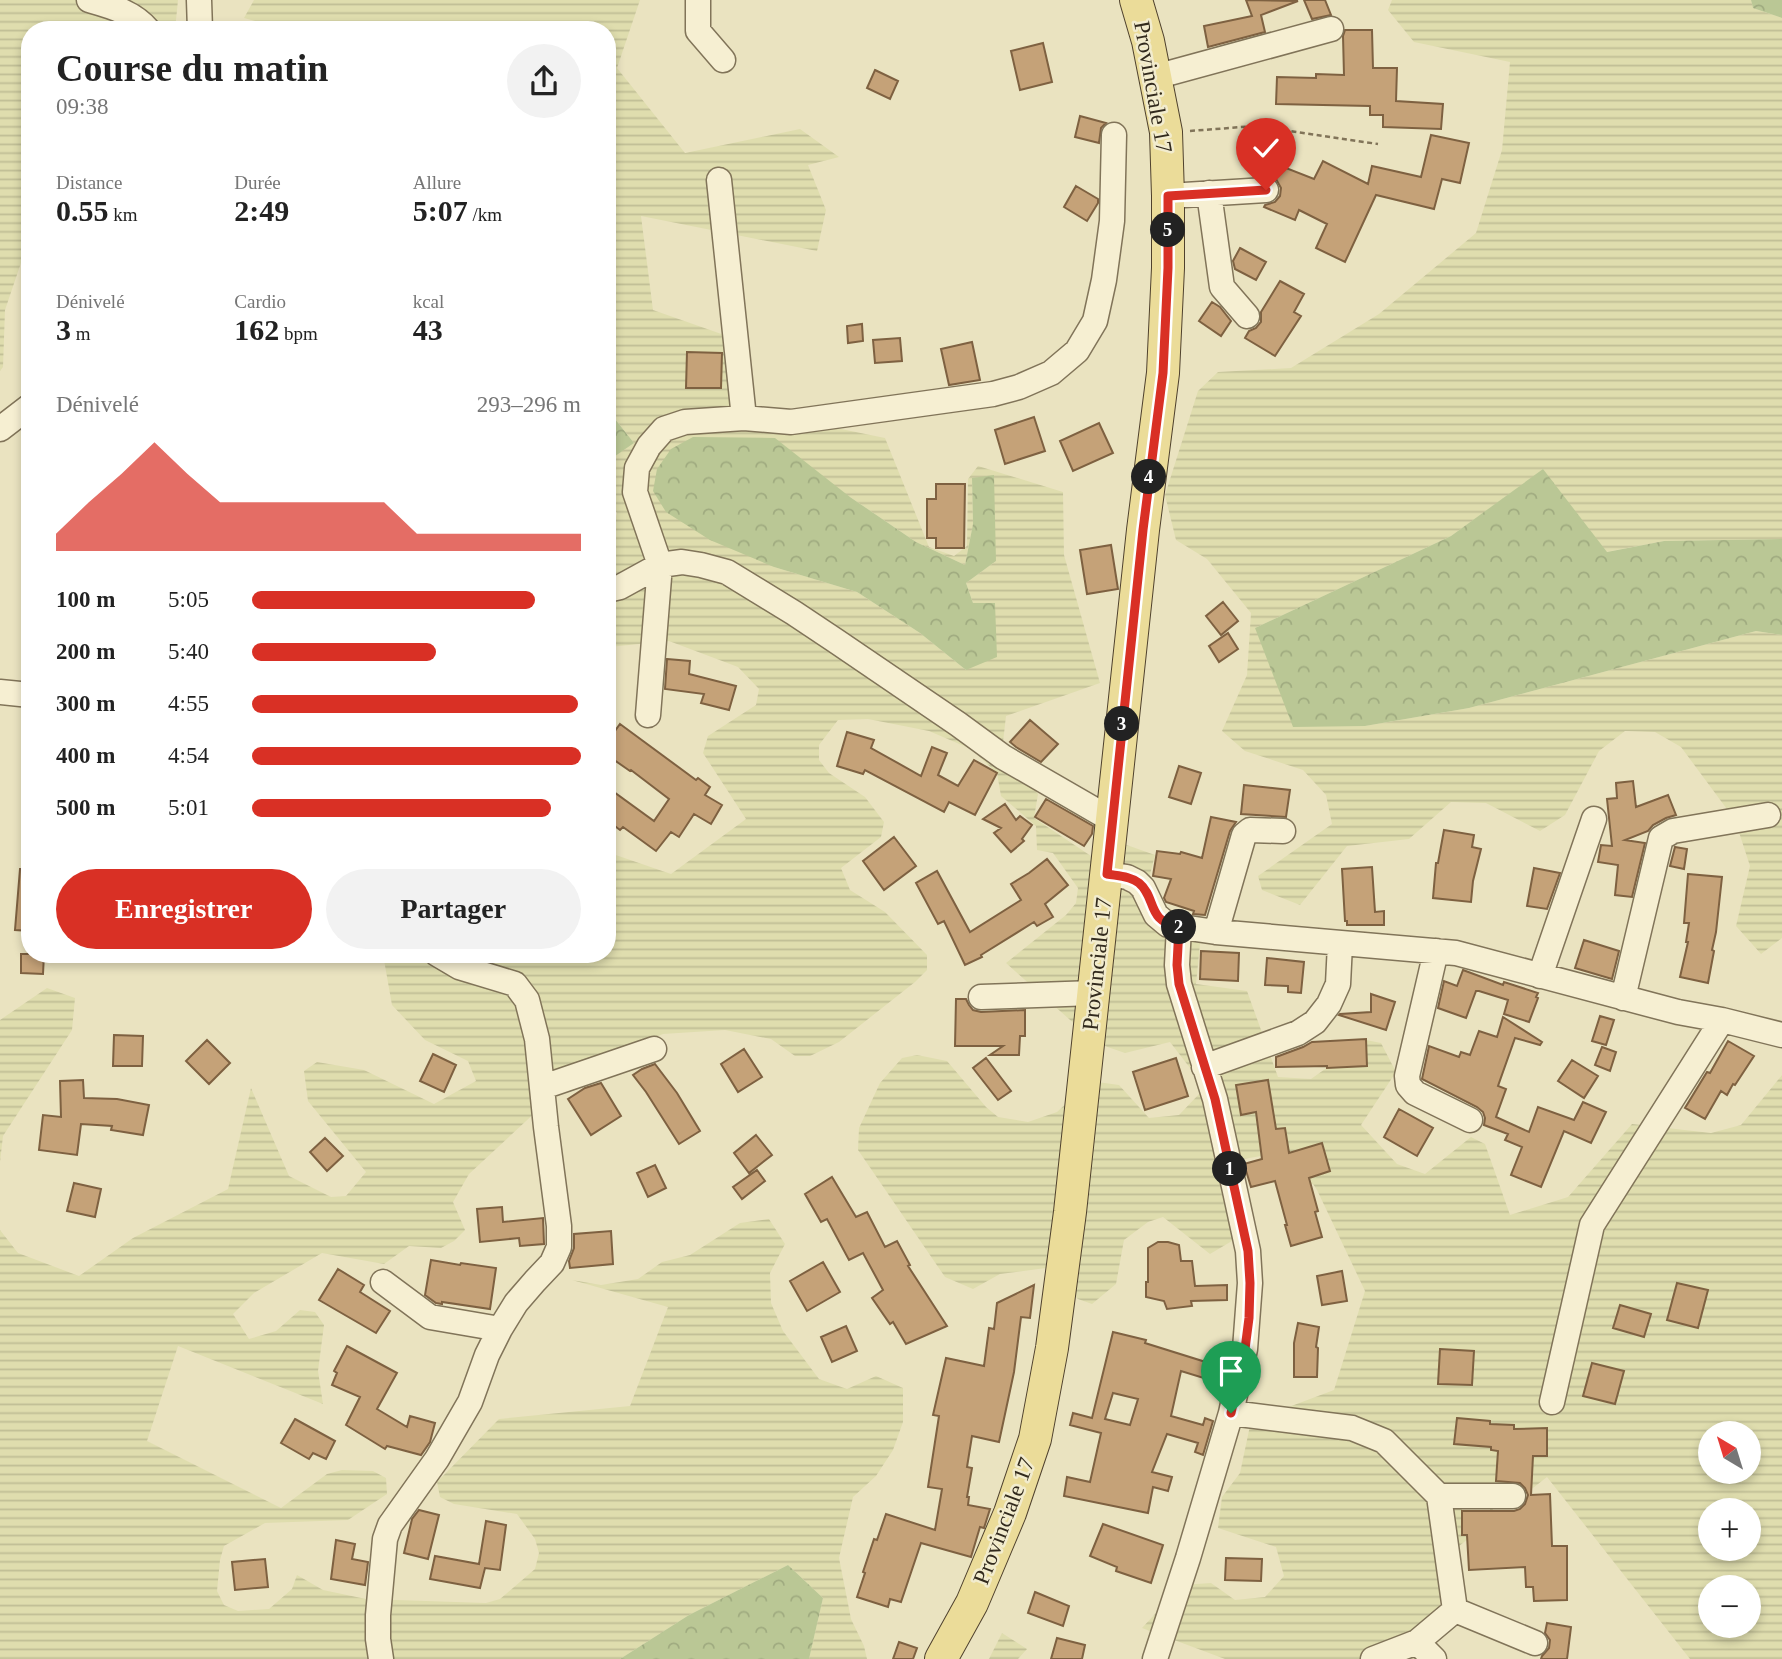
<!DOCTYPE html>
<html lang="fr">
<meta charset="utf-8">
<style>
:root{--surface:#fff;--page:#f2f2f2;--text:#222;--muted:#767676;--accent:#d93025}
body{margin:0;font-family:"Times New Roman",serif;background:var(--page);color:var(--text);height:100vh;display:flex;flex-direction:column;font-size:26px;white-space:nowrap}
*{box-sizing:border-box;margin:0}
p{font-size:23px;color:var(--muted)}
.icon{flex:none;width:38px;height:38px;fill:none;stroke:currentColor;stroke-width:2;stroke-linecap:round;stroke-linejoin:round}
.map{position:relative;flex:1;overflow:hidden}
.panel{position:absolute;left:21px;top:21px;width:595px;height:942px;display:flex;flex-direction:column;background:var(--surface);border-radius:28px;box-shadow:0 4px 10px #0003}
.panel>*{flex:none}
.needle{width:46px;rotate:322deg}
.tools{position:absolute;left:1698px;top:1421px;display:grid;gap:14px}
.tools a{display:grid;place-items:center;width:63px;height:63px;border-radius:50%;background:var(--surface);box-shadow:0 4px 10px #0003;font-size:35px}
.pin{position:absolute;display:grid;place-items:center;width:60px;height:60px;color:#fff;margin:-72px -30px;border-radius:50% 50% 50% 0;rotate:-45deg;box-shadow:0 0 7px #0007}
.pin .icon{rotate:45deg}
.km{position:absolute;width:35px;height:35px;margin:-18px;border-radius:50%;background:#222;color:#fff;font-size:19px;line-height:35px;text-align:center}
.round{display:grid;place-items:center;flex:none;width:74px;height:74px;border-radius:37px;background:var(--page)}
.headline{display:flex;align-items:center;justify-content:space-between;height:119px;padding:0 35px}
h1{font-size:38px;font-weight:700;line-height:52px}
.metrics{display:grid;grid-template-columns:repeat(3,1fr);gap:10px;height:119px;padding:7px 35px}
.metrics div{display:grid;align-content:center}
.metrics b{font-size:30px;font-weight:700}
.metrics small{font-size:19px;font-weight:400}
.metrics p{font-size:19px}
.chart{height:196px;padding:14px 35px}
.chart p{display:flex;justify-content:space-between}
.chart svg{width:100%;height:126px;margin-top:7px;fill:var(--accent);opacity:.7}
.button{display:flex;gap:14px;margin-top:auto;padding:14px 35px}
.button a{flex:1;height:80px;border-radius:42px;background:var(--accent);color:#fff;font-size:28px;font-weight:700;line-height:80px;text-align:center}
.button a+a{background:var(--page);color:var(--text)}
ul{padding:0 35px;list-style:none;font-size:23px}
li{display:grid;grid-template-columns:112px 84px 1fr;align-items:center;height:52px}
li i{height:18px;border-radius:9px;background:var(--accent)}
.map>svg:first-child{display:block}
.farmland{fill:url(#farmland-rules);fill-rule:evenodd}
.forest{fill:url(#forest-crowns)}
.building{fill:#c5a278;stroke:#7e6141;stroke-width:2;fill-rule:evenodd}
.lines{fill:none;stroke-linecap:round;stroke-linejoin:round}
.minor-casing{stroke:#817459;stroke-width:27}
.major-casing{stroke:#4f412d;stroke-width:34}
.path{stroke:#817459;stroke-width:2.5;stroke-dasharray:5 3.5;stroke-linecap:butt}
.minor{stroke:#f6efd2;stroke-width:24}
.major{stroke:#ebdc99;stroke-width:32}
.route-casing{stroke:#fff;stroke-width:14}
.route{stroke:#d93025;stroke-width:9}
.labels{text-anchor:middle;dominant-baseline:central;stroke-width:5;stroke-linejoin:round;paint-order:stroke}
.street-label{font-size:23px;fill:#322a1d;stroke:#f2ecce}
</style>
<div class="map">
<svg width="1782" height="1659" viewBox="0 0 1782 1659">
<defs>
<pattern id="farmland-rules" width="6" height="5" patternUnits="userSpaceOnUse" patternTransform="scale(1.75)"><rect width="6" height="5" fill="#dfddae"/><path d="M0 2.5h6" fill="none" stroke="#c0be95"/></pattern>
<pattern id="forest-crowns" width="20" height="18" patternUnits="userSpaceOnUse" patternTransform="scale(1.75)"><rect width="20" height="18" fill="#bac795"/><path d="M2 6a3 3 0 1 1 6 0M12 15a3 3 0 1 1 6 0" fill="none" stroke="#a0ab80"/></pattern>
</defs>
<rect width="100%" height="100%" fill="#eae3c0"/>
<path class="farmland" d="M0,0h178l-3,30h-145v221l-7,6 -18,53 -2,57 -3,4z
M254,0h386l-23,68 68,85 115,-24 39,28 -31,8 18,45 -9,41 -176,-35 12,94 77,27 4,70 151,31 44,109 25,9 13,-10 1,-67 10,-13 85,26 1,63 36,128 -94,33 -4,35 36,43 -4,24 57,38 16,-18 48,17 -7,27 17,26 37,16 -6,60 51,7 31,86 33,2 55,-39 15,3 15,29 -35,53 36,39 28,10 46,-37 14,7 25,71 58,-18 64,-73 79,9 30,-8 41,-50v584h-92l-143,-182 -36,28 -18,1 -1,14 -2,1v-14h-28v28h11l-29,23 -9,101h-210l-83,-31 40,-43 29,-2 24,17 30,-3 19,-21 -8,-29 -58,-19 4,-31 18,-24 11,-52 83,-31 31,-99 -48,-101 -4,-6 -15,1 -25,-31 -30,5 -11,10 5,69 -27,16 -47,-37 -15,5 -24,18 -8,44 -24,20 -14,-5 -32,-31 -46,6 -27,15 -28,-12 -87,-127 1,-22 21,-45 22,-25 15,-3 30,6 39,46 12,10 30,5 29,-10 33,-31 29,4 30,33 30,-3 21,-22 -3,-16 -27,-35 -45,11 -29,-10 -90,-80 60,-48 10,-12 2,-15 -25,-35 -16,-3 -1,-24 -35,-30 -4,-23 -26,-24 -42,-18 -61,-12 -30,1 -19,25v15l10,13 36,24 19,25 -3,15 -40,31 9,22 35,22 42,43v15l-12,12 -76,60 -29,14h-15l-24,-17 -46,-9 -62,4 -44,17 -66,45 -84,78 -16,28 12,28 -11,11 -13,7 -32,-2 -25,18 -62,-11 -68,40 -21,21 16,25 27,-8 24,-21 15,2 9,13 -6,46 5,33 -145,-58 -31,95 134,67 46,-34 15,-4 31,1 13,7 1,16 -39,26 -83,3 -41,23 -4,14 -3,31 7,14 14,6 31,-2 23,-20 5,-14 26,15 43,9 120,4 14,-4 35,-30 4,-16 -4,-14 -18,-25 -63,-10 -14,-7 -3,-15 62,-63 131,-13 38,-99 -96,-27 29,5 37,-6 24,-17 28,-7 50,-32 29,-4 16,25 -15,29 1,30 12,28 36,48 28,10 29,-13 27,12v34l-10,28 -17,26 -23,21 -14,61 12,61 13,27 3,13h-58l14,-61 -35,-33 -99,50 -69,44h-620v-429l18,23 61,23 54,-38 95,-49 23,-101 38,88 42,21 15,-1 20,-24 -58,-71 -4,-30 13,-9 47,8 70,34 42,-23 -8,-20 -43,-21 -33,-35 -8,-45 2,-6h221v-102l64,22 75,-55 -43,-66 5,-17 48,-31 3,-16 -21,-22 -69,-26 -60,6 -2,-3v-89l10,-42 -10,-11v-41l27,-18 -27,-34v-379h-318l-45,-12zM972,478l24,83 -30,22 7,20 -7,67 -46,-37 -63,-41 -83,-25 76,-70 66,45 49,23 8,-41zM1710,1433h38v39h-38zM1710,1510h38v39h-38zM1710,1587h38v39h-38z
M1392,0h359l2,8 29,10v521l-118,2 -58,11 -63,-82 -92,66 -196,92 110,98 104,-18 287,-77 26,4v303l-21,16 -25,-28 14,-60 -15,-46 -54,-73 -26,-15 -30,-1 -26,20 -34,64 -25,16 -54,-28 -35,-1 -42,37 -62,7 -47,59 -38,-15 -4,-14 74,-52 -6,-29 -23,-25 -58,-19 -23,-20 25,-56 4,-62 -44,-54 -31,-19 -11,-45 33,-104 20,-19 73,-4 88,-54 97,-81 26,-83 8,-88 -96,-20 -26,-32z
M47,988l28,10 -3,32 -69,106 -3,26v-142z
M1002,1633l25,16 -9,10h-29z"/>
<path class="forest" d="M1751,0h31v18l-29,-10z
M607,409l27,34 -26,18h-1z
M693,437l82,1 75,59 66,45 49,23 8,-41 -1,-46 22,-3 2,86 -30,22 7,20h22l2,54 -31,13 -46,-37 -63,-41 -83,-25 -64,-27 -44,-28 -13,-21 4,-22 14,-20z
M1543,469l64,83 57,-11 118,-2v96l-26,-4 -287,77 -104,18 -72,1 -38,-99 196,-92z
M788,1565l35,33 -14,61h-189l69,-44z"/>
<path class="building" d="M1246,0l52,1 -37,14 4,17 -57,15 -4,-21 48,-10z
M1304,0h21l6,15 -19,4z
M1345,30h27l1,38h24l-1,33 47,3 -2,25 -58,-2v-12h-13v-9l-94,-2 1,-27 39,1v-4l28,1 -1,-39z
M1043,43l9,39 -32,8 -9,-39z
M875,70l23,11 -8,18 -23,-11z
M1080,116l26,7 -5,5 -2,15 -24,-6z
M1431,135l38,8 -9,40 -18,-4 -8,30 -58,-14 -31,67 -29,-14 11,-24 -28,-14 -4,10 -31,-13 1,-2 10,-3 5,-6 1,-8 -5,-9 5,-13 33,13 9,-18 45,23 4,-18 49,11z
M1076,186l22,13v4l-11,18 -23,-14z
M1240,248l26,14 -10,18 -21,-11 -2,-8z
M1280,281l24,13 -10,18 7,4 -26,40 -30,-18 4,-7 7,-3 5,-6v-10z
M1212,302l8,5 11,14 -10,15 -22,-15z
M862,324l1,17 -15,2 -1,-17z
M900,338l2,23 -27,2 -2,-23z
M972,342l8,38 -31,5 -8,-36z
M687,352l35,1 -1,35h-35z
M1034,417l11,34 -40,13 -10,-34z
M1099,423l14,30 -40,18 -13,-30z
M936,484h29l-1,64h-28v-10h-9v-39h9z
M1111,545l7,44 -31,5 -7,-44z
M1223,602l15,19 -17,14 -15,-19z
M1228,633l10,16 -19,13 -10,-16z
M667,659l23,2 -1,13 47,12 -7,24 -28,-7 3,-9 -39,-5z
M1030,720l28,24 -17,18 -25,-15 -6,-5z
M620,724l76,56 2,-2 12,9 -5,8 17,10 -11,19 -17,-10 -15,23 -8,-5 -15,19 -33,-24 -3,3 -13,-10v-33l47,34 15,-22 -38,-29 -1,1 -23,-16v-13z
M847,732l27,8 -3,8 50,28 11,-29 15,6 -9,22 20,11 16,-26 23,13 -22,42 -26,-13 -5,10 -79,-42 -2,4 -26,-8z
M1179,766l22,7 -10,31 -22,-7z
M1633,781l3,26 32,-12 8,20 -10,3 -13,7 -5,6 -23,9 20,3 -13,54 -17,-2 3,-30 -20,-3 3,-17 11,1 -5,-47 10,-1 -1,-15z
M1244,785l46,5 -4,27 -45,-3z
M1046,799l47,27 -1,8 -8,12 -49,-29z
M1005,804l11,16 4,-4 12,9 -10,14 2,2 -13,11 -17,-19 7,-5 -18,-9z
M1211,817l25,5 -6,9 -25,84 -12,-1 1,-3 -28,-9 -2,-4 7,-19 -18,-3 4,-25 23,3 1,-2 21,6z
M1444,830l30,5 -2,12 9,2 -8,32 -2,21 -38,-4 3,-35h2z
M894,837l22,29 -32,24 -21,-29z
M1675,847l12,2 -3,20 -14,-3z
M1047,859l21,26 -23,19 8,13 -16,9 -3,-4 -53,33 1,2 -17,8 -21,-44 -6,3 -22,-41 21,-12 33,61 51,-32 -10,-16 18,-11z
M1372,867l3,45 9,-1v14h-37v-4h-2l-3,-52z
M1534,868l26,5 -13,36 -20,-3z
M20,869h10v62l-15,-1z
M1688,874l34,3 -6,55 -4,18 2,1 -6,32 -28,-6 8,-35h-2l3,-19h-5z
M1584,940l35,11 -7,28 -37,-11z
M1201,951l38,2 -1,28 -38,-2z
M21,954h23l-1,20 -22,-1z
M1267,958l37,4 -3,31 -13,-1v-6l-23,-1z
M1463,970l40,15 1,-3 34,11 -2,4 2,1 -9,24 -25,-8 4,-14 -29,-9h-3l-10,27 -28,-10 6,-27 13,5z
M1371,994l24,8 -9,28 -47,-15 1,-1 31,-2z
M956,999h10l3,6 4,5 8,2 44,-2v26h-5l-1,19h-29l13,-9h-48z
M1600,1016l14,4 -8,25 -14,-4z
M1503,1017l39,25 -2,3 -25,-7 -17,48 8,3 -10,28 33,15 9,-25 36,13 9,-18 23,10 -15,31 -27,-12 -23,56 -30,-12 11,-28 -17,-7 3,-6 -24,-9 1,-7 -2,-6 -6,-5 -55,-28 7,-33 30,11 2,-5 9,3 9,-24 18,6z
M114,1035l29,1 -1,30h-29z
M1366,1039l1,27 -40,2v-2l-51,1v-10l27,-10 9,-5z
M207,1040l23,23 -21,21 -23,-23z
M1728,1041l26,15 -19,29 -2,-1 -6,11 -6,-4 -16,28 -20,-11 22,-36 3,1z
M1602,1047l14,5 -6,19 -15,-6z
M744,1049l18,28 -24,15 -17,-28z
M433,1054l23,11 -12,27 -24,-11z
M986,1058l25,33 -13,9 -25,-32z
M1176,1058l12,38 -43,14 -12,-38z
M1572,1060l26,16 -14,22 -26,-17z
M655,1064l22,29 23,38 -21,13 -33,-52 -13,-17 9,-6z
M83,1080l1,18 33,1 32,6 -6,30 -32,-5 1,-4 -31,-2 -4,31 -38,-5 4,-35 18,2 -1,-36z
M1268,1080l8,49 9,-1 4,25 33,-10 8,28 -21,7 9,33 -3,1 7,25 -31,9 -6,-21h2l-12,-44 -24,6 -7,-23 18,-5 -6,-47 -15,3 -5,-30z
M601,1083l20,33 -30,19 -23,-36 17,-11z
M1399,1109l34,19 -16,28 -33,-19z
M756,1135l16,20 -23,18 -15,-20z
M325,1138l18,18 -16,15 -17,-19z
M655,1165l11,23 -18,9 -11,-24z
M757,1170l8,11 -23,18 -9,-12z
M832,1177l24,40 11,-5 18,35 12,-6 13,24 -2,1 39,60 -41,18 -13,-22 -3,2 -18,-26 11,-8 -20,-37 -14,7 -22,-41 -6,3 -16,-28z
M74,1183l27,6 -6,28 -28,-6z
M502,1207l1,15 40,-4 1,26 -24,2 -1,-8 -39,4 -3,-33z
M611,1231l2,33 -43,4 -1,-7 5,-13v-14z
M1158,1242h10l11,3 2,16h11l3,25 32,-1v15l-36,1 1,5 -25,3 -3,-8 -18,-4v-15h2v-34z
M431,1260l29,5 1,-2 35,5 -6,41 -48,-7v2l-6,-1 -11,-8z
M823,1262l17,30 -33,19 -17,-30z
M338,1269l26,16 -4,7 30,19 -14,22 -57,-33z
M1342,1271l5,30 -25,4 -5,-29z
M1677,1283l31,7 -10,38 -31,-8z
M1034,1285l-4,33 -9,-1 -7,55 -15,70 -27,-6 -5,31 5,1 -5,29h2l-1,8 22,4 -6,19 -4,-1 -9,30 -50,-14 -20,59 -11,-3 -2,8 -31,-10 8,-24 -2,-1 11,-33 3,1 9,-26 49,16 7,-41 -14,-2 11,-71 -6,-1 13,-57 38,8 5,-38 5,1 3,-26z
M1620,1305l31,9 -7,23 -31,-9z
M1298,1323l21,4 -3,20 2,1 -1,29h-23v-34z
M846,1326l11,25 -25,11 -11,-25z
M1113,1332l33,8 -1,3 67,21 -5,15 -26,-8 -10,45 32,9 2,-7 8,3 -10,34 -8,-3 3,-9 -31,-9 -15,38 20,5 -4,14 -15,-4 -5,26 -84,-17 3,-19 23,5 11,-49 -31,-8 3,-12 19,5zM1113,1393l25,6 -8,26 -25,-6z
M347,1346l50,27 -20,36 30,18 3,-11 25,7 -5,19 -9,13 -34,-9 -2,3 -39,-24 14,-28 -28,-12 5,-12 -3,-2z
M1440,1349l34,2 -2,34 -34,-1z
M1592,1363l32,8 -9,33 -32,-8z
M1457,1418l33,3v3l24,1v4l33,-1v28h-14l-2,39 19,-1 2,52h15v54l-33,1 -1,-14h-7l-1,-20 -56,3 -2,-35h-5v-24h52l6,-2 5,-5 3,-9 -3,-7 -5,-5 -24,-2 2,-30 -7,-1v-3l-37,-3z
M295,1419l40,22 -9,18 -13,-6 -4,6 -28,-16z
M419,1510l20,5 -11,44 -24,-6 8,-34z
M486,1521l20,4 -6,45 -15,-2 -5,20 -50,-9 5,-23 44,8z
M1103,1524l60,21 -12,38 -35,-12 1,-4 -27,-11z
M336,1540l19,4 -3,15 16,3 -3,23 -34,-6z
M1226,1558l36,1 -1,22 -36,-1z
M265,1559l3,28 -33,3 -3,-28z
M1035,1592l34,14 -6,20 -35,-13z
M1547,1623l24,4 -4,32h-26l1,-3 7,-8 1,-8 -5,-7z
M1057,1638l28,7 -3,14h-31z
M899,1642l18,6 -4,11h-20z"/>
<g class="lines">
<g class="minor-casing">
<path id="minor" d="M89,0c21,6 44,12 59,30
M199,0l1,30
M698,0v31l25,29
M1155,77l176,-48
M719,180l25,238
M1209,193l13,94 25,29
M1168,196l98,-6
M0,429l30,-23
M607,590l13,-3 40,-22 22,-3 19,3 26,7 67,41 42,28 122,83 45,33 109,63
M0,692l30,3
M648,715l12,-150 -25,-73 2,-24 12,-22 15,-17 21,-7 59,-4 47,4 202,-28 26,-7 32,-14 26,-22 18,-30 9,-41 8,-59 2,-86
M1107,874l20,3 10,5 6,6 13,27 12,10 48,7 240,21 222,59 44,8 60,15
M1216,932l28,-97 6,-5 33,1
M1436,951l-29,125 1,9 7,8 55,27
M1540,976l54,-157
M981,997l113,-4
M1623,998l38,-160 12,-7 95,-16
M1204,1067l94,-34 17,-11 14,-18 9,-20 2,-40
M543,1087l111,-38
M383,1282l47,35 70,12
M1552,1402l40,-177 130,-205
M1231,1413l121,15 32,13 55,55 16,114 -38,32 -44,17
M1439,1496h74
M1455,1610l80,33
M1417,1642l17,17
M381,1659l-3,-20v-24l7,-76 5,-14 47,-66 33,-57 17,-47 13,-26 16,-26 19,-22 17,-18 7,-16v-21l-13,-99 -9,-88 -10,-39 -12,-16 -56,-17 -22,-13
M1155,1659l33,-101 43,-145 14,-64 5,-66 -2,-32 -33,-152 -36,-115 -2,-19 2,-38"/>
</g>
<g class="major-casing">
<path id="major" d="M941,1659l31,-56 38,-90 25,-74 17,-91 18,-136 73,-682 20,-157 5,-105v-72l-2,-64 -18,-91 -12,-41"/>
</g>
<path class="path" d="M1190,131l65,-5 123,18"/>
<use href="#minor" class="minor"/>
<use href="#major" class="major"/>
</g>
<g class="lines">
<g class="route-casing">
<path id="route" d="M1231,1413l14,-64 4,-31 1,-35 -2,-32 -33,-152 -36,-115 -2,-19 2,-38c-33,-6 -22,-29 -40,-44 -9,-7 -21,-7 -32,-9l36,-344 20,-157 5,-105v-72l98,-6"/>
</g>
<use href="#route" class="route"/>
</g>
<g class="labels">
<g class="street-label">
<text transform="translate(1153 87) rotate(80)">Provinciale 17</text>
<text transform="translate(1097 964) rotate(-84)">Provinciale 17</text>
<text transform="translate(1004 1521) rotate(-69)">Provinciale 17</text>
</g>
</g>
</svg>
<div class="tools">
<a><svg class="needle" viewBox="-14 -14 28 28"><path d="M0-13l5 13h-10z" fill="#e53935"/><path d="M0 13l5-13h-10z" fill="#767676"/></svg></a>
<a>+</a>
<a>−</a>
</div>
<div class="pin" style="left:1231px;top:1413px;background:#1e9e55"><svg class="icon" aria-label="arrive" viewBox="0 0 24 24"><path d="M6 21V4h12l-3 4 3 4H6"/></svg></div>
<div class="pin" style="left:1266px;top:190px;background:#d93025"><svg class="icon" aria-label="check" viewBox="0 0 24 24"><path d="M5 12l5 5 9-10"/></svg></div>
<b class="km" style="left:1230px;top:1169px">1</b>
<b class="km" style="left:1179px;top:927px">2</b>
<b class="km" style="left:1122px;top:724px">3</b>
<b class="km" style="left:1149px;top:477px">4</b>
<b class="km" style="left:1168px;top:230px">5</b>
<section class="panel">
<div class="headline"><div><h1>Course du matin</h1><p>09:38</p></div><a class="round"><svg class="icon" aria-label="share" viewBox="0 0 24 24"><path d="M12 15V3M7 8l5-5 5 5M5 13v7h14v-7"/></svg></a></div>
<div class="metrics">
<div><p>Distance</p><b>0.55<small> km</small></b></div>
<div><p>Durée</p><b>2:49</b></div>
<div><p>Allure</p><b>5:07<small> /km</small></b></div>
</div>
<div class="metrics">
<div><p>Dénivelé</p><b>3<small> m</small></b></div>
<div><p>Cardio</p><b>162<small> bpm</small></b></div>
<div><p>kcal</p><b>43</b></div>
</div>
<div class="chart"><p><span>Dénivelé</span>293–296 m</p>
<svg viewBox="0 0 160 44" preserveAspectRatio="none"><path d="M0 44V38L10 27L20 17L30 6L40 17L50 27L60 27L70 27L80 27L90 27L100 27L110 38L120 38L130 38L140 38L150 38L160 38V44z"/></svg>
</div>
<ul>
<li><b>100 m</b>5:05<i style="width:86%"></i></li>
<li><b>200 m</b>5:40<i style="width:56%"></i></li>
<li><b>300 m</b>4:55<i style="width:99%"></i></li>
<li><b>400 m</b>4:54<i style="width:100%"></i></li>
<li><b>500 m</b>5:01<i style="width:91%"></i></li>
</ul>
<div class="button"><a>Enregistrer</a><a>Partager</a></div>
</section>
</div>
